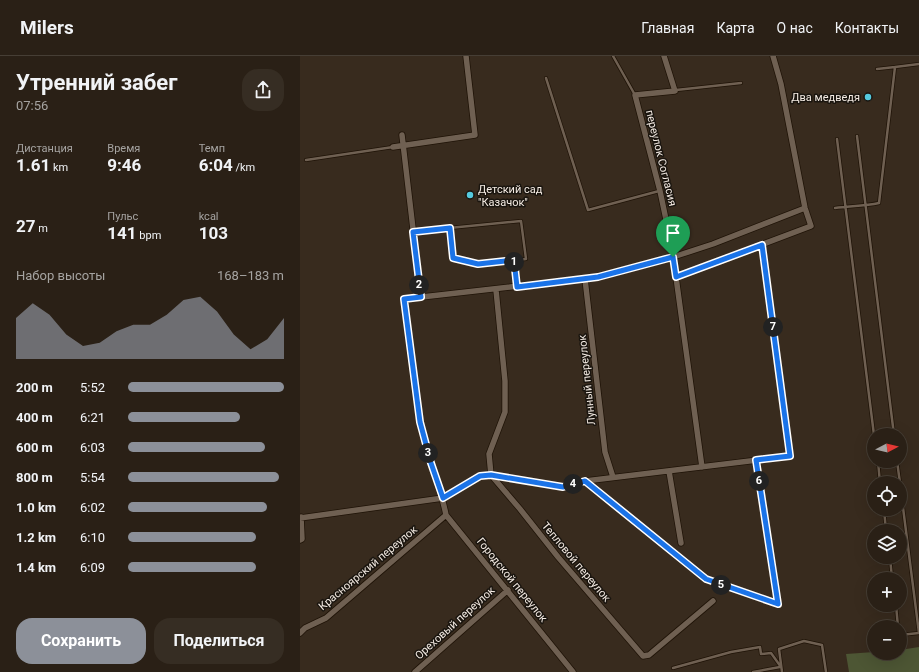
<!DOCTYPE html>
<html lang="ru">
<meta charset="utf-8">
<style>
:root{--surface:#2a2016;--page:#362d23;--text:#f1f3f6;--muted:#a5a3a1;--line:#463e35;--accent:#8c9099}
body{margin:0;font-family:Roboto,sans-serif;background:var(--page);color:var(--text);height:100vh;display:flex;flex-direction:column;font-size:15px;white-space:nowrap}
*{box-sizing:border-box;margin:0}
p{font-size:13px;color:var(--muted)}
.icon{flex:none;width:22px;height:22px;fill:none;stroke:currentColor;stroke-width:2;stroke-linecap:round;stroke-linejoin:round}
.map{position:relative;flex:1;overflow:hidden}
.sheet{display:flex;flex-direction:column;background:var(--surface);width:300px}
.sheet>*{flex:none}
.needle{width:26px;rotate:83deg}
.controls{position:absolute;left:567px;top:372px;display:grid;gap:8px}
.controls a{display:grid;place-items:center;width:40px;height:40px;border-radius:50%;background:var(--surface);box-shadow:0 4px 16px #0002,0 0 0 1px var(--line);font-size:20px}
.pin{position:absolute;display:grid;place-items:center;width:34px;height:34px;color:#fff;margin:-41px -17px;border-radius:50% 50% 50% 0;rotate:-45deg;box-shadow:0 0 4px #0007}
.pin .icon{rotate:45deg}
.km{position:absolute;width:20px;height:20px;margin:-10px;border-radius:50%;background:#222;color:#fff;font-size:11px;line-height:20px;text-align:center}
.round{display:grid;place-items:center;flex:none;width:42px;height:42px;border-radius:16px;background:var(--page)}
.summary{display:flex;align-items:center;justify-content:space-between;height:68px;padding:0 16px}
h1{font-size:22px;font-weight:700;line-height:30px}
.metrics{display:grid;grid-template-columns:repeat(3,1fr);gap:6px;height:68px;padding:4px 16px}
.metrics div{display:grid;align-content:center}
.metrics b{font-size:17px;font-weight:700}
.metrics small{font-size:11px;font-weight:400}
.metrics p{font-size:11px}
.chart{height:112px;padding:8px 16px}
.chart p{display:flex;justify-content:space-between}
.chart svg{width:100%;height:72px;margin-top:4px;fill:var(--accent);opacity:.7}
.button{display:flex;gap:8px;margin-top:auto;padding:8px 16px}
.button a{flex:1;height:46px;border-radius:16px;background:var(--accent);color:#fff;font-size:16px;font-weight:700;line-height:46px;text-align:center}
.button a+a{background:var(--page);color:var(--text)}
ul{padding:0 16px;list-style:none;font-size:13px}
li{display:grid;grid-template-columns:64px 48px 1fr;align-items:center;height:30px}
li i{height:10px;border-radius:5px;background:var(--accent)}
header{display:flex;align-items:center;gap:24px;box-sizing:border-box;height:56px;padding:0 20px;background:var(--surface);border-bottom:1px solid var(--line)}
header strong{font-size:19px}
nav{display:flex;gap:22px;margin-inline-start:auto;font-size:14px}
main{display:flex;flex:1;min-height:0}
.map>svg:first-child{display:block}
.green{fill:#4d5634}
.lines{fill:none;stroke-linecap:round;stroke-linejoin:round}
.service-casing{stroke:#1f1307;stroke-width:4}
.minor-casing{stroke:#1f1307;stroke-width:7}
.service{stroke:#6f6052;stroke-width:2.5}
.minor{stroke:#6f6052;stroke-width:5.5}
.route-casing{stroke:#fff;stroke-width:8}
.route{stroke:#1a73e8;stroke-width:5}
.poi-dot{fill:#55cadf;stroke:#1a150f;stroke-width:1.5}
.labels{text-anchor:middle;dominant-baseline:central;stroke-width:3;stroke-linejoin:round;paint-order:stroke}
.poi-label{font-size:11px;fill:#f4ebe3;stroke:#1a150f;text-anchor:end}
.street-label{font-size:11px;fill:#f4ebe3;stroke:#1a150f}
</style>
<header>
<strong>Milers</strong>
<nav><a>Главная</a><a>Карта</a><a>О нас</a><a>Контакты</a></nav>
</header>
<main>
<section class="sheet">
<div class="summary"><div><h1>Утренний забег</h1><p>07:56</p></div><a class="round"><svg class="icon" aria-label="share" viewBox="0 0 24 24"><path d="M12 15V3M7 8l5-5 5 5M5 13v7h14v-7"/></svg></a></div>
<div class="metrics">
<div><p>Дистанция</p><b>1.61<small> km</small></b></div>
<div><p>Время</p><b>9:46</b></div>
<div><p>Темп</p><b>6:04<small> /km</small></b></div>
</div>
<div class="metrics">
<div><b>27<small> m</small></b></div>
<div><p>Пульс</p><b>141<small> bpm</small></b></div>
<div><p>kcal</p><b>103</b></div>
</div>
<div class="chart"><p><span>Набор высоты</span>168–183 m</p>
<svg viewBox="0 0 160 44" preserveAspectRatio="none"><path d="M0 44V19L10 10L20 17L30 29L40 36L50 34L60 27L70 23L80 23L90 17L100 8L110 6L120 15L130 29L140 38L150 32L160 19V44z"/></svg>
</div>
<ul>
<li><b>200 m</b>5:52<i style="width:100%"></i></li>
<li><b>400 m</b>6:21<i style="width:72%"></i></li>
<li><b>600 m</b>6:03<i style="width:88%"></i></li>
<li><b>800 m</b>5:54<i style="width:97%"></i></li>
<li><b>1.0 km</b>6:02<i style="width:89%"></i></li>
<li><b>1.2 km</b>6:10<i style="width:82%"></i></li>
<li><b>1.4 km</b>6:09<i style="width:82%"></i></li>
</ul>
<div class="button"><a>Сохранить</a><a>Поделиться</a></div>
</section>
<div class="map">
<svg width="619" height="616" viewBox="0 0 619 616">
<rect width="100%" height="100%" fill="#382b1e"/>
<path class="green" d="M619,591v25h-70l-3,-18 28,-2 26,1v-3z"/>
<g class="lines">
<g class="service-casing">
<path id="service" d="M313,0l22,39
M577,13l18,-2
M246,22l42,132 71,-19
M376,34l65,-7
M557,80l37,299
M537,83l37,296
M6,104l87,-13
M535,152c15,-2 30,-2 44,-5l16,-136 24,-3
M221,165l5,38 -48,5 -25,-6 -4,-30z
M114,176l35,-4
M214,204l3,27
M578,405l2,22
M597,405l3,22
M600,428l19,149 -19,2
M584,453l2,22
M590,501l2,22
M596,549l2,22
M373,612l58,-16 29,-5 1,7 10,-1 10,14
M453,616l27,-5
M482,616l-3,-23 25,-8 18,4 4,27"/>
</g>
<g class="minor-casing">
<path id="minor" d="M364,0l11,35 -40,4 25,96 12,57 30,219
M102,79l19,162
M93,91l82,-12 -9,-79
M376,221l135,-51 -6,-18 -24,-124 -8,-28
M285,223l20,173 8,25
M196,234l9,91v31l-16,42 2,21 29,34 38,48 85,99 6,-1 64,-54
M369,415l12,72
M285,425l121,98 72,25 -22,-144
M0,462l143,-20 37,-22 11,-1 72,12 22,-6 205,-25 -28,-211
M0,484l2,-1 -1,-22
M0,577l5,-5 21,-10 120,-103
M115,616l93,-82
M273,616l-127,-157c-6,-32 -21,-62 -26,-94 -7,-40 -11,-81 -16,-122l194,-22 75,-20 40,-13 92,-36"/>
</g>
<use href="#service" class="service"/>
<use href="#minor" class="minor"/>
</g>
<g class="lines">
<g class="route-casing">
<path id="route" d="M150,172l3,30 25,6 36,-4 3,27 81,-10 75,-20 3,20 86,-32 28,211 -34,4 22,144 -72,-25 -121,-98 -22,6 -72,-12 -11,1 -37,22 -12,-35 -11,-41 -16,-123 17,-2 -8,-65z"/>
</g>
<use href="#route" class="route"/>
</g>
<g class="poi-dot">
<circle cx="568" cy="41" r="4"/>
<circle cx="170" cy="139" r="4"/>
</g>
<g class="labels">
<g class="poi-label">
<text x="560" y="41">Два медведя</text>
<text x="178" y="133" text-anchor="start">Детский сад<tspan x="178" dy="13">"Казачок"</tspan></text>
</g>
<g class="street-label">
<text transform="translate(361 102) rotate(76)">переулок Согласия</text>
<text transform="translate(287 324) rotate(-96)">Лунный переулок</text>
<text transform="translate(276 506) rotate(50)">Тепловой переулок</text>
<text transform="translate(68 512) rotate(-40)">Красноярский переулок</text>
<text transform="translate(212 524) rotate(51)">Городской переулок</text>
<text transform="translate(155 567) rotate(-42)">Ореховый переулок</text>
</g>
</g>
</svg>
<div class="controls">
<a><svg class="needle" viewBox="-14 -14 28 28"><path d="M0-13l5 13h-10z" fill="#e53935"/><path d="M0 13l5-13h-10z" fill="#a5a3a1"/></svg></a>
<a><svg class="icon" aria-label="locate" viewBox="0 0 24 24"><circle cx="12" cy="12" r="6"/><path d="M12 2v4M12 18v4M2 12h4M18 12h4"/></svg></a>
<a><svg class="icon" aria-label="layers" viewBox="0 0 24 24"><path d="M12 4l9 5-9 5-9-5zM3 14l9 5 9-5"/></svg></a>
<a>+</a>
<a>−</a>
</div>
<div class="pin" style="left:373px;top:201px;background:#1e9e55"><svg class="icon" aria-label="arrive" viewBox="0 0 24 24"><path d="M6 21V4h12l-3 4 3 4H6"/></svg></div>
<b class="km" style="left:214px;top:206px">1</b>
<b class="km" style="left:119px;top:229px">2</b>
<b class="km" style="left:128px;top:397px">3</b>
<b class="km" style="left:273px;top:428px">4</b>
<b class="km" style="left:421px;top:529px">5</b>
<b class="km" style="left:459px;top:425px">6</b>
<b class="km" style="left:473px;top:271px">7</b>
</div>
</main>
